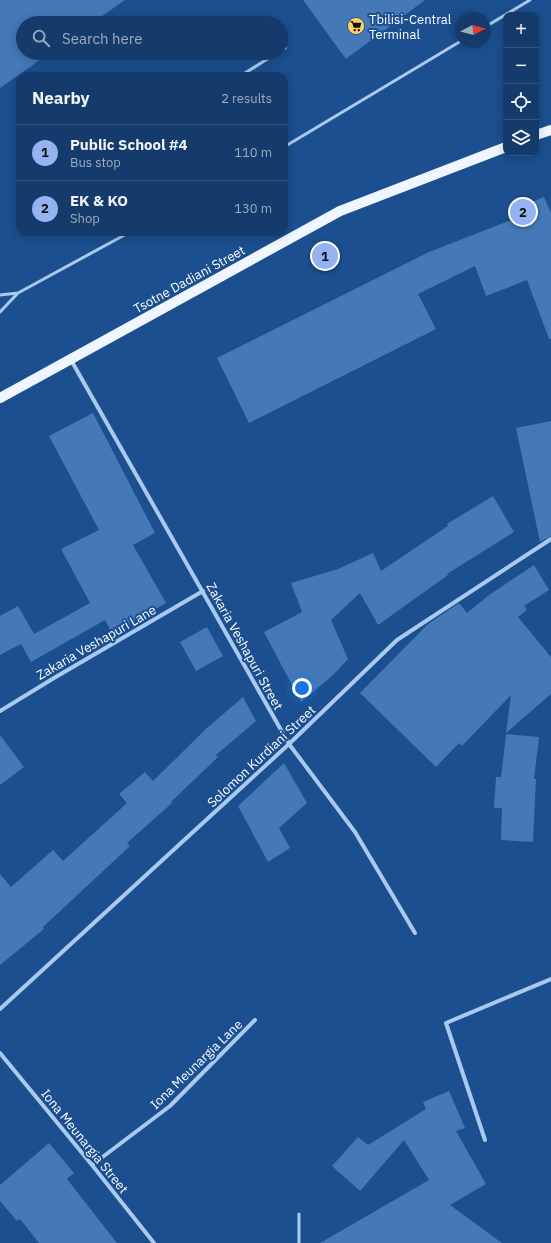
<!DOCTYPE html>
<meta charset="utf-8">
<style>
body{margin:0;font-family:"IBM Plex Sans",sans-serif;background:#1d4271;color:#f1f3f6}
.controls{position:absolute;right:12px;top:12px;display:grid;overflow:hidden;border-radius:8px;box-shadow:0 2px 10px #0003}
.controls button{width:36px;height:36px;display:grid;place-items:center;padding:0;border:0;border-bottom:1px solid #33557e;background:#143b6b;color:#f1f3f6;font:20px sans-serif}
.compass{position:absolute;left:455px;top:12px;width:36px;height:36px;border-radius:50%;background:#143b6b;box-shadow:0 2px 10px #0003;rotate:83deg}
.you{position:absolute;left:302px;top:688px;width:14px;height:14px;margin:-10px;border:3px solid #fff;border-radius:50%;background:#1a73e8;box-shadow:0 0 0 6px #1a73e833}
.badge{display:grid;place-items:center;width:26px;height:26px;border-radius:50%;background:#95b2f1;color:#111;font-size:13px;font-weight:700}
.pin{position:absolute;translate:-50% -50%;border:2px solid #fff;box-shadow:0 1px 4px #0006}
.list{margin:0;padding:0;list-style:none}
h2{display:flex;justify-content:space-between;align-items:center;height:52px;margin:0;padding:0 16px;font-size:17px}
h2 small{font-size:13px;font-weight:400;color:#9dadc1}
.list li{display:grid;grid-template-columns:26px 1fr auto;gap:12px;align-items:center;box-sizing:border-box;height:56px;padding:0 16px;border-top:1px solid #33557e}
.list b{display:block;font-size:15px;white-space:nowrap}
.list p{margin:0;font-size:13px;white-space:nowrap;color:#9dadc1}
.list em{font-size:13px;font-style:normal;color:#9dadc1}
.icon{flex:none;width:22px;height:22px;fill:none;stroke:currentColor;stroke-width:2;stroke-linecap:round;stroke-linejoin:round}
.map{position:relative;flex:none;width:551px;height:1243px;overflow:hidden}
.search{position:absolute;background:#143b6b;box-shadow:0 2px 10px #0003;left:16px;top:16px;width:272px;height:44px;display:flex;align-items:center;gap:10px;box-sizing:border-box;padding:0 14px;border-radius:22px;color:#9dadc1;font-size:15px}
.panel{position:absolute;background:#143b6b;box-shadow:0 2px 10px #0003;left:16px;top:72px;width:272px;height:164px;border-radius:12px}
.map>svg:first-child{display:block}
.building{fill:#4478b7}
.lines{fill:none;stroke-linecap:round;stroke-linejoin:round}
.service{stroke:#a9c9ee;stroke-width:3}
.minor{stroke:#a9c9ee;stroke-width:4}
.primary{stroke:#f0f6ff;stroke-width:10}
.labels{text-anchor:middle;stroke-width:4;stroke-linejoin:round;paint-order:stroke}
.poi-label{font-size:13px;fill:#fff;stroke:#1b4f8f;text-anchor:start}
.street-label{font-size:13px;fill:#fff;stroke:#1b4f8f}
</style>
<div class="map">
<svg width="551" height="1243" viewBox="0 0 551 1243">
<rect width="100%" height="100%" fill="#1b4f8f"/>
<!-- building -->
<path class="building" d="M0,0h125l-33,23h-69v30h27l-50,35z
M303,0h122l-79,59z
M544,197l7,16v126h-2l-22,-59 -41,16 -11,-30 -57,28 18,35 -187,94 -32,-65 212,-106 85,-33 -4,-8z
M93,413l62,120 -22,12 33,58 -54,30 -7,-13 -74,42 -10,-18 -21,11v-39l18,-10 16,28 56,-31 -29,-54 38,-19 -50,-94z
M551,421v115l-11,6 -24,-114z
M493,496l21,36 -67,42 1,1 -70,50 -18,-32 -29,27 17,39 -15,16 -32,27 -37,-70 38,-20 -11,-29 47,-14 35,-16 8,18 67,-45 -1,-2z
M534,565l15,25 -25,16 3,4 -9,7 33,40v37l-45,39 5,-38 -49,51 -3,-3 -23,24 -76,-74 68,-69 31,-21 8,10 22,-18z
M207,627l16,29 -27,15 -16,-29z
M243,697l13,24 -40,34 2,2 -47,45 1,1 -45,40 3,3 -87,81 1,2 -44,36v-91l11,13 42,-37 10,11 64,-58 -8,-9 26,-22 8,9 54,-53z
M506,734l33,3 -5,42h2l-3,63 -32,-2 1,-32h-8l2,-31h5z
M0,735l24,32 -24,18z
M284,763l23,40 -28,25 11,20 -22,14 -30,-56z
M449,1091l16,37 -9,3 30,53 -36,21 52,38h-182l109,-63 -25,-40 -44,51 -28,-25 26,-29 10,8 58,-36 -3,-7z
M49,1143l25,30 -7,6 50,64h-78l-19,-24 -3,2 -17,-20v-16z"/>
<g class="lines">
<!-- service -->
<path class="service" d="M485,27l45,-27
M281,50l4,-2
M246,76l-1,-3 32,-20
M284,147l177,-106
M0,295l18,-2
M0,312l18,-19 112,-61
M299,1243v-29"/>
<!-- minor -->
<path class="minor" d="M71,360l218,384 66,88 60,101
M0,711l54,-33 149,-87
M0,1009l289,-265 108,-104 154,-101
M0,1053l92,112 62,78
M485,1140l-39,-117 105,-44
M92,1165l78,-59 85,-86"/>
<!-- primary -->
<path class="primary" d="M536,135l15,-5
M0,398l340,-187 166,-64"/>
</g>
<!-- icons -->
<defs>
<g id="supermarket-disc" transform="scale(0.9)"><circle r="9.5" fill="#ffd166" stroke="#1b4f8f"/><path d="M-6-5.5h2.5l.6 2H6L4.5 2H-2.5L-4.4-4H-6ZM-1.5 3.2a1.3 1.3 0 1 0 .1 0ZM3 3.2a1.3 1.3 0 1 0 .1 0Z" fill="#111"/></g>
</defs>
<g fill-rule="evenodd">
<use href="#supermarket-disc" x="356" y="26"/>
</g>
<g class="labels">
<!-- poi labels -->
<g class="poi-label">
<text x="369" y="24">Tbilisi-Central<tspan x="369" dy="15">Terminal</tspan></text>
</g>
<!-- street labels -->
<g class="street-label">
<text transform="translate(189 279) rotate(-29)" y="5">Tsotne Dadiani Street</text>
<text transform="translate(96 642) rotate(-30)" y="5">Zakaria Veshapuri Lane</text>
<text transform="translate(245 646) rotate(61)" y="5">Zakaria Veshapuri Street</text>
<text transform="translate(261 756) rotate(-43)" y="5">Solomon Kurdiani Street</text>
<text transform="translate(196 1064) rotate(-44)" y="5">Iona Meunargia Lane</text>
<text transform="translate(85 1141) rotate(51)" y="5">Iona Meunargia Street</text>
</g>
</g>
</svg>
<div class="controls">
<button>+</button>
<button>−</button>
<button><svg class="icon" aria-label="locate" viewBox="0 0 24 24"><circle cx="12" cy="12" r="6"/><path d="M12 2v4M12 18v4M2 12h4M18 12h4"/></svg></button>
<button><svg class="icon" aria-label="layers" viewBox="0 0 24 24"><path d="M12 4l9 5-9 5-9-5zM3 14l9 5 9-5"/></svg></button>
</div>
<svg class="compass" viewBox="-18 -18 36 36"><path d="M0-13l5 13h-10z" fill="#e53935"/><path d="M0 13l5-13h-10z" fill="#9dadc1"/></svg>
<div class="you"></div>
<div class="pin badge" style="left:325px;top:256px">1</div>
<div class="pin badge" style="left:523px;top:212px">2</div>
<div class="search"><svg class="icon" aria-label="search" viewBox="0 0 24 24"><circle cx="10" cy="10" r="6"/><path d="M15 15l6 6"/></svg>Search here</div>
<section class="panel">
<h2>Nearby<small>2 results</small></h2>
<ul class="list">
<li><span class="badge">1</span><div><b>Public School #4</b><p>Bus stop</p></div><em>110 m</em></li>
<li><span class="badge">2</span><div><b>EK &amp; KO</b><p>Shop</p></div><em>130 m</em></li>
</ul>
</section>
</div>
